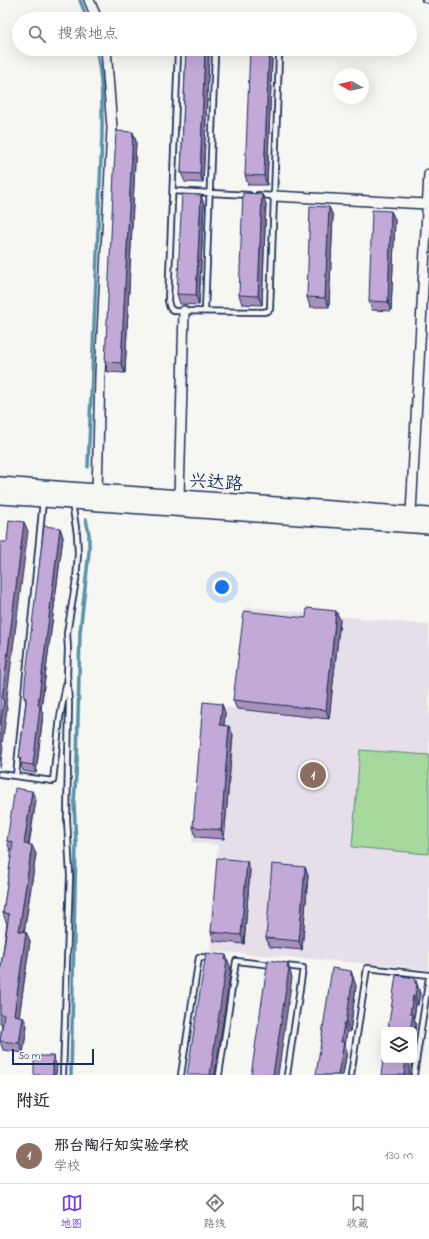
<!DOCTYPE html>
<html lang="zh">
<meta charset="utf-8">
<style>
body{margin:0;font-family:"Indie Flower","LXGW WenKai TC",sans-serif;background:#f7f7f7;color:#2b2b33}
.controls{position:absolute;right:12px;bottom:12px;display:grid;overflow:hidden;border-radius:6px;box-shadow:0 4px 16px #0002}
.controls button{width:36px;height:36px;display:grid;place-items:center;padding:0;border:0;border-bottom:1px solid #e1e1e2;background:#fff;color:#2b2b33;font:20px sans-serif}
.compass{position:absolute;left:333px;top:68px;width:36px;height:36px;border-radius:50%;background:#fff;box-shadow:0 4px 16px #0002;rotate:278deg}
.scale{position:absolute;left:12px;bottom:10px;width:82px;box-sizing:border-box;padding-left:4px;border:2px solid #1b2f5e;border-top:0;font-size:11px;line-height:14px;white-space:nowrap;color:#1b2f5e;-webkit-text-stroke:3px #f6f6f2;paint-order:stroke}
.you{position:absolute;left:222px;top:587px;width:14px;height:14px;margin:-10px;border:3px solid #fff;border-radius:50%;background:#1a73e8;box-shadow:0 0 0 6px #1a73e833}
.badge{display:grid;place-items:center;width:26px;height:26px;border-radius:50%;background:#7c3aed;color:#fff;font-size:13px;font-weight:700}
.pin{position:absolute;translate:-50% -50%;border:2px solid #fff;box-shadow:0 1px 4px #0006}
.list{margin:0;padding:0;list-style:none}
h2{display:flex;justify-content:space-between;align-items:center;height:52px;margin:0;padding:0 16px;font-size:17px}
h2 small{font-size:13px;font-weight:400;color:#7c7c81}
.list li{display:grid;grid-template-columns:26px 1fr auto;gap:12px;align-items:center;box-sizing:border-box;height:56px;padding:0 16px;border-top:1px solid #e1e1e2}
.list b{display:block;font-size:15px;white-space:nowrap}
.list p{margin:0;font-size:13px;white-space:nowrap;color:#7c7c81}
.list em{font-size:13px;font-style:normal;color:#7c7c81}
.icon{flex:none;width:22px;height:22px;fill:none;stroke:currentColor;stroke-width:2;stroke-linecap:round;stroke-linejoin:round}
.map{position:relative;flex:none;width:429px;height:1075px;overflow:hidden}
.search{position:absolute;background:#fff;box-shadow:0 4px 16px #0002;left:12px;right:12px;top:12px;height:44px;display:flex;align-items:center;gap:10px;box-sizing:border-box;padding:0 14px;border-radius:22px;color:#7c7c81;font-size:15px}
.sheet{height:108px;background:#fff}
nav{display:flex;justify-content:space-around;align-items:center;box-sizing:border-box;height:56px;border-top:1px solid #e1e1e2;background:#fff;font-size:11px;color:#7c7c81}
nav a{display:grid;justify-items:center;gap:2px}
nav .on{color:#7c3aed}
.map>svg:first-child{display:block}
.built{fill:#e6dfea}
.green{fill:#a6da9c;stroke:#60847d}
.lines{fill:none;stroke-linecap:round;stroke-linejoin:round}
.stream{stroke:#5992a8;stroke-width:3.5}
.service-casing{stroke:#1b2f5e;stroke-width:8}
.minor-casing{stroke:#1b2f5e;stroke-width:12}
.secondary-casing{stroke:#1b2f5e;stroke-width:16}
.service{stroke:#f6f6f2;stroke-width:4.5}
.minor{stroke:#f6f6f2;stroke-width:9}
.secondary{stroke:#f6f6f2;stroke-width:13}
.rail-casing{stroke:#1b2f5e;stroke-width:4.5}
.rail{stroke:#f6f6f2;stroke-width:3;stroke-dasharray:9;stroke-linecap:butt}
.wall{fill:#a791ba;stroke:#1b2f5e}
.shaded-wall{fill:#887697;stroke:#1b2f5e}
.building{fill:#c2a9d8;stroke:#1b2f5e}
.labels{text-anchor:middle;stroke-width:3;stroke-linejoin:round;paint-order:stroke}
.street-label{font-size:18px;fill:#1b2f5e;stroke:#f6f6f2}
</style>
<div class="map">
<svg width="429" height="1075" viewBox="0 0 429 1075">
<rect width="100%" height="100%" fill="#f6f6f2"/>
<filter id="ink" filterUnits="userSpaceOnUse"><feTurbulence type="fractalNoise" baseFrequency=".025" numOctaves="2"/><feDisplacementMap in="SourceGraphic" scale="8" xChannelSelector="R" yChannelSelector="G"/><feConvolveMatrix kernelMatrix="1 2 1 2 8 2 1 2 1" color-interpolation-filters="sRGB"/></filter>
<g filter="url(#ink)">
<!-- built -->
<path class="built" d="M246,607l183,18v345l-19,-3 -200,-16 8,-106 -26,-3 11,-137 31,3z"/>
<!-- green -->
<path class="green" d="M360,750l69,5v99l-77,-7z"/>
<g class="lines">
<!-- stream -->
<path class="stream" d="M80,0l7,19
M88,467l14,-331c0,-29 1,-59 -6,-87
M71,1075l5,-231 -2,-41 3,-42 3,-129 9,-80v-18l-3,-15"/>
<!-- service casing -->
<g class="service-casing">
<path id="service" d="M178,52l-10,249 2,7 4,3 89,1 5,-1 2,-2 9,-253
M173,191l76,4
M258,195l16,1
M205,311l10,-256
M67,676l1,-27 -1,-16 9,-53 2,-26 -1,-20 -5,-31
M0,774l53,7 7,-64 6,-32
M16,776l27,-275
M284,966l19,2 -16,107
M63,1075l7,-199 -3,-57 2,-116 -2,-30
M181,1075l18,-118 13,1
M219,1075l17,-114 37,4
M351,1075l16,-107 62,7
M414,1075l15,-98"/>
</g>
<!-- minor casing -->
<g class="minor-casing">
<path id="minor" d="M89,0l8,19
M274,196l153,8
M97,491l3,-116 12,-247 -6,-79
M179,497l5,-186
M411,513l18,-339"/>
</g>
<!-- secondary casing -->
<g class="secondary-casing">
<path id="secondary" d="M0,484l429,31
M0,497l429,30"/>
</g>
<!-- service -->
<use href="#service" class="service"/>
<!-- minor -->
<use href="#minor" class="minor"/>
<!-- secondary -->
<use href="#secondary" class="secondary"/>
<!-- rail casing -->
<g class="rail-casing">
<path id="rail" d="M423,0l6,2"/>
</g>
<!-- rail -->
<use href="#rail" class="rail"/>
</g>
<!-- wall -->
<path class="wall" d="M186,49h20l3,7 -6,127 -18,-1 -4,-9z
M272,59l-5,126h-19l-3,-10z
M133,132l3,9 -11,232 -17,-1 -3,-10z
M262,194l4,10 -4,101 -20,-1 -3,-9z
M204,204l-5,101 -19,-1 -3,-10z
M329,207l4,9 -4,91h-19l-3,-10z
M391,211l4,9 -4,91 -19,-1 -3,-9z
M60,528l3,9 -22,172 2,5 -7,59 -13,-2 -4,-13 7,-57 -2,-4z
M336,611l4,9 -11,99 -92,-10 -4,-9 73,-82z
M222,704l3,9 -1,12 9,10 -9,104 -28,-2 -3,-10z
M36,800l-7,45 7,9 -12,78h2l4,9 -11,75 4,1 4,9 -4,27 -20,-3 -3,-9 2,-17 -2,-1v-50l7,-50 -1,-1 -3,-9 9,-62h-2l-3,-10z
M305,867l3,9 -6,74 -32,-3 -4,-9z
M250,870l-6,74 -30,-3 -3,-9z
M351,971l5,15 -6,46h-3l-2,14 2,5 -4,24h-27z
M415,978l5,15 -2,12h-2l-2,13 2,6 -2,14v-8h-26z"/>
<!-- shaded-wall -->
<path class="shaded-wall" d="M205,49h1l3,7 -6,127 -3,-9z
M269,49l3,10 -5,126 -3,-9z
M133,132l3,9 -11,232 -4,-10z
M262,194l4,10 -4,101 -4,-9z
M201,195l3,9 -5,101 -3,-10z
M329,207l4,9 -4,91 -4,-9z
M391,211l4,9 -4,91 -3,-9z
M24,522l4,9 -22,173 1,5 -5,35 1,4 -3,20v-42l2,-27z
M60,528l3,9 -22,172 2,5 -7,59 -3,-8 5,-60z
M336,611l4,9 -11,99 -3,-9z
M222,704l3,9 -2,21 -3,-9z
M229,726l4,9 -9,104 -3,-9z
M32,791l4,9 -9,53 -3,-9z
M32,845l4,9 -13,86 -4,-9z
M247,861l3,9 -6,74 -3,-9z
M305,867l3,9 -6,74 -3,-9z
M26,932l4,9 -12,84 -4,-10z
M226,955l5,14 -16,106h-5z
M288,963l4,15 -14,97h-5z
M351,971l5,15 -6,46 -4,-9z
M415,978l5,15 -2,12 -3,-9z
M413,996l3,9 -2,13 2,6 -2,14v-8h-4v-16z
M23,1017l4,9 -4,27 -4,-10z
M344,1023l3,9 -2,14 2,5 -4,24h-5l3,-33z
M53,1056l4,10 -1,9h-3z
M405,1060h3l2,6 -1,9h-5z"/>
<!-- building -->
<path class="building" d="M186,49h19l-5,125 -19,-1z
M250,49h19l-5,127 -19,-1z
M116,131l17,1 -12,231 -16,-1z
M243,193l19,1 -4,102 -19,-1z
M182,194l19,1 -5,100 -19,-1z
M310,206l19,1 -4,91 -18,-1z
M372,210l19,1 -3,91 -19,-1z
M9,520l15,2 -22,177 2,1 -4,26v-184h7z
M44,526l16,2 -22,177 2,1 -7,59 -13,-2 1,-5h-2l7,-55v-5l-2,-1 1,-15z
M307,608l29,3 -10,99 -93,-10 11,-89 62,7z
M203,702l19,2 -2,21 9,1 -8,104 -28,-3z
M15,788l17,3 -8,53 8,1 -13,86 7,1 -12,83 9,2 -4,26 -19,-2 4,-26 -4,-1v-41l9,-59 -6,-1 10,-71 -6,-1z
M217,858l30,3 -6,74 -30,-3z
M272,864l33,3 -6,74 -33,-3z
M206,953l20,2 -1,5h2l-17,115h-23z
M268,960l20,3 -1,5h2l-16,107h-22z
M332,968l19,3v5h2l-7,47h-2l-3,19h3l-6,33h-22z
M396,975l19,3v5l2,1 -2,12h-2l-3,18h3l-3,16h-22z
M384,1054v6h22l-2,15h-23z
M34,1056h19v19h-19z"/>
</g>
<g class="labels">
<!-- street labels -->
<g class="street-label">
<text transform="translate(216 482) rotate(4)" y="6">兴达路</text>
</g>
</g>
</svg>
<div class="controls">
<button><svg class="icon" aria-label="layers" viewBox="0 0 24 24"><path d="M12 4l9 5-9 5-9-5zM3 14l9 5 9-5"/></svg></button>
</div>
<svg class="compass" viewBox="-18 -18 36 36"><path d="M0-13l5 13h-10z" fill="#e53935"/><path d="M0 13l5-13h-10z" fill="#7c7c81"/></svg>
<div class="scale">50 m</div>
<div class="you"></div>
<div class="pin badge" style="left:313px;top:775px;background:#8d6e63">1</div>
<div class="search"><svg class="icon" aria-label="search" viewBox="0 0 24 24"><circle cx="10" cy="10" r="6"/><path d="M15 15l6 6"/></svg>搜索地点</div>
</div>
<section class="sheet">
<h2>附近<small></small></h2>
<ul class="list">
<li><span class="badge" style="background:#8d6e63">1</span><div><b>邢台陶行知实验学校</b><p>学校</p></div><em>130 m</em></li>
</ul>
</section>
<nav>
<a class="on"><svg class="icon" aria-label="map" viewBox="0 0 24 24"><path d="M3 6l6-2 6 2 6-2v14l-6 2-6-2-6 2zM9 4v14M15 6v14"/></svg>地图</a>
<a><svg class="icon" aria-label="directions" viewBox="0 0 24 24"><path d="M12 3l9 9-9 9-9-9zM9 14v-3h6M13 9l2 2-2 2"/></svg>路线</a>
<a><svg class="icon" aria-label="saved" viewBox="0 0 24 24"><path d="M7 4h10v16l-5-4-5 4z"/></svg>收藏</a>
</nav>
